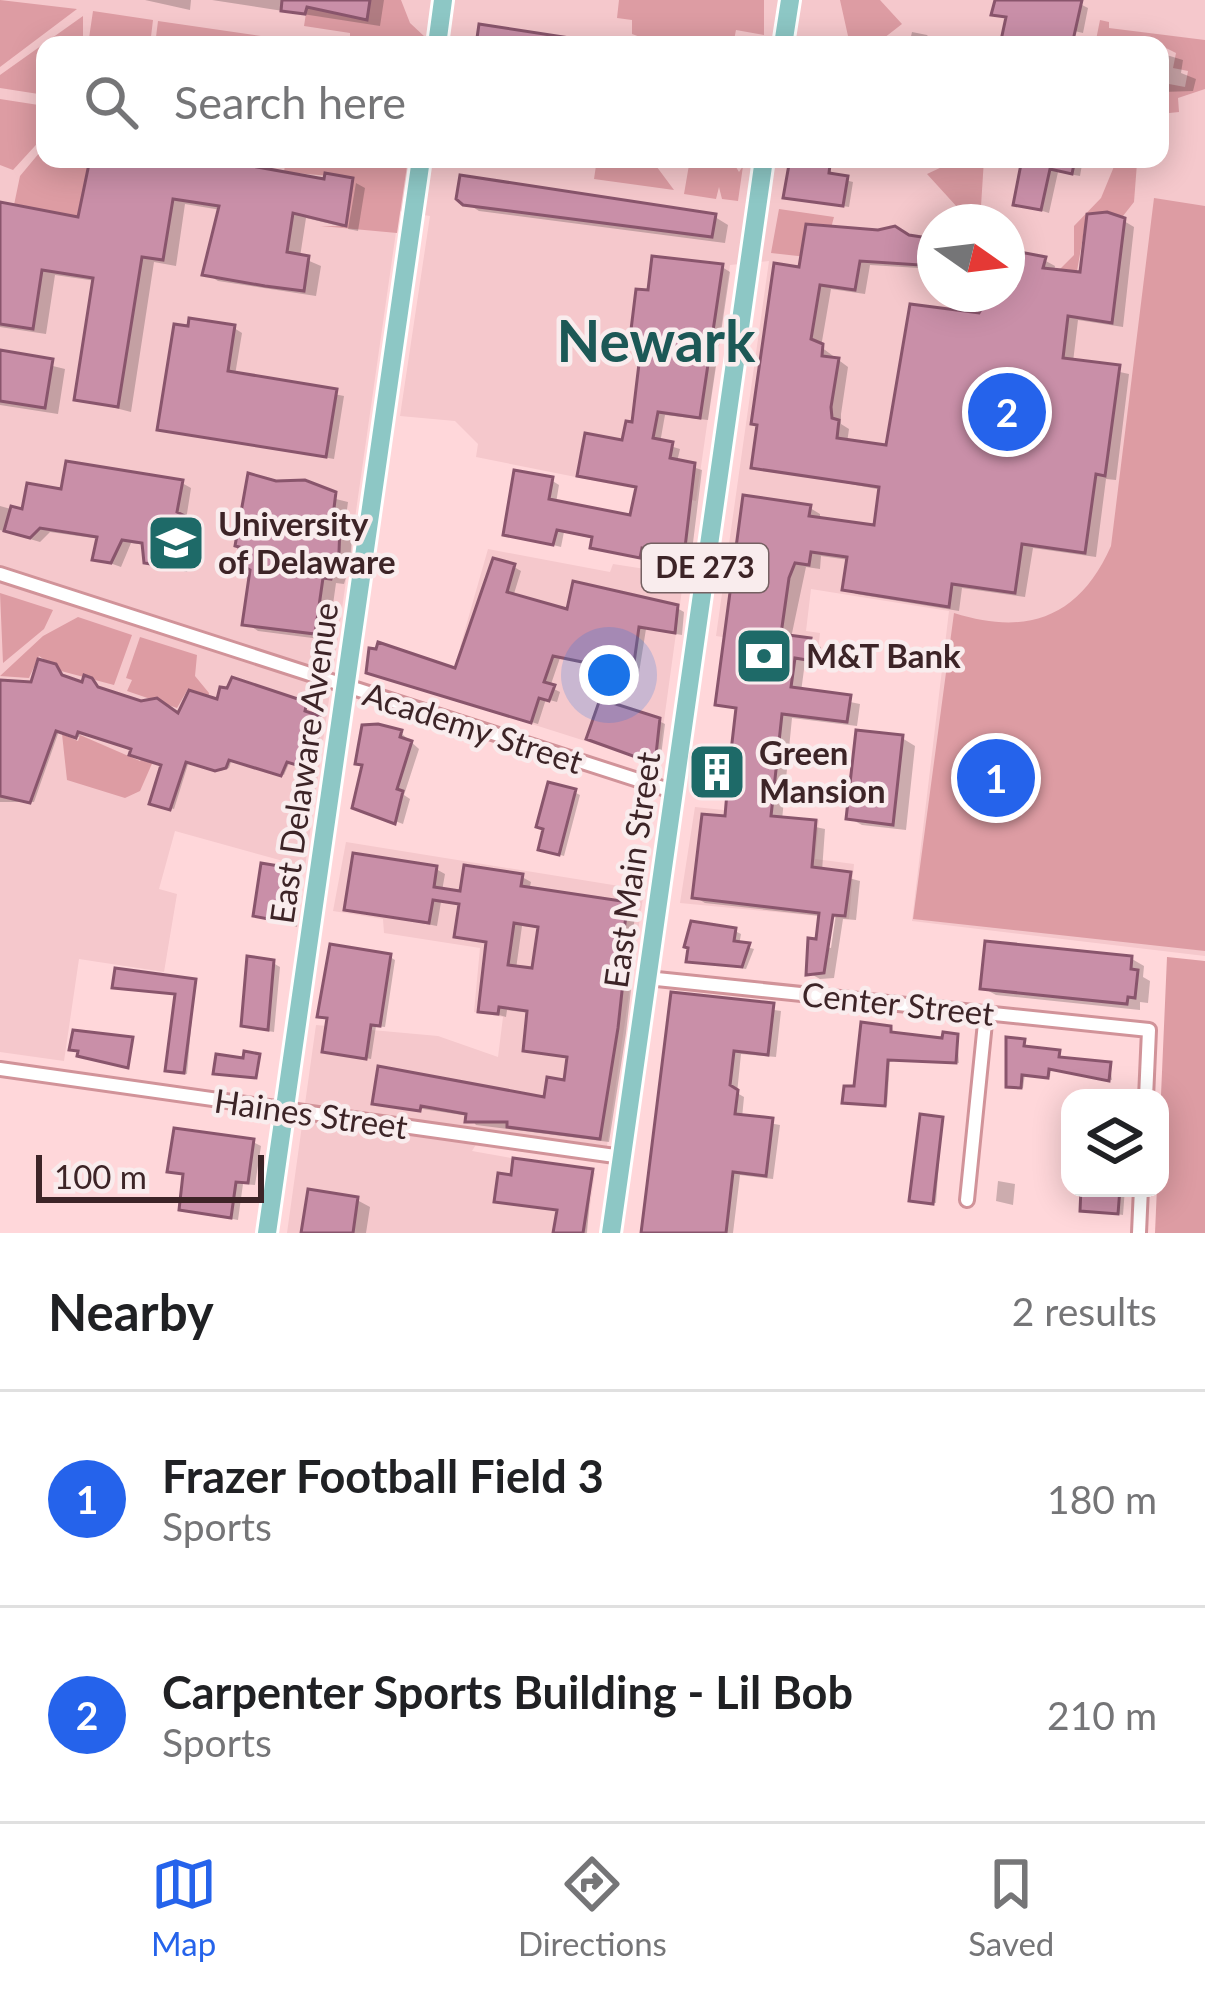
<!DOCTYPE html>
<style>
body{margin:0;font-family:Lato,sans-serif;background:#f6f6f6;color:#202124}
.controls{position:absolute;right:36px;bottom:36px;display:grid;overflow:hidden;border-radius:24px;box-shadow:0 6px 30px #0003}
.controls button{width:108px;height:108px;display:grid;place-items:center;padding:0;border:0;border-bottom:3px solid #e0e0e0;background:#fff;color:#202124;font:60px sans-serif}
.compass{position:absolute;left:917px;top:204px;width:108px;height:108px;border-radius:50%;background:#fff;box-shadow:0 6px 30px #0003;rotate:104deg}
.scale{position:absolute;left:36px;bottom:30px;width:228px;box-sizing:border-box;padding-left:12px;border:6px solid #3d2427;border-top:0;font-size:33px;line-height:42px;white-space:nowrap;color:#3d2427;-webkit-text-stroke:9px #f9eced;paint-order:stroke}
.you{position:absolute;left:609px;top:675px;width:42px;height:42px;margin:-30px;border:9px solid #fff;border-radius:50%;background:#1a73e8;box-shadow:0 0 0 18px #1a73e833}
.badge{display:grid;place-items:center;width:78px;height:78px;border-radius:50%;background:#2563eb;color:#fff;font-size:39px;font-weight:700}
.pin{position:absolute;translate:-50% -50%;border:6px solid #fff;box-shadow:0 3px 12px #0006}
.list{margin:0;padding:0;list-style:none}
h2{display:flex;justify-content:space-between;align-items:center;height:156px;margin:0;padding:0 48px;font-size:51px}
h2 small{font-size:39px;font-weight:400;color:#757577}
.list li{display:grid;grid-template-columns:78px 1fr auto;gap:36px;align-items:center;box-sizing:border-box;height:216px;padding:0 48px;border-top:3px solid #e0e0e0}
.list b{display:block;font-size:45px;white-space:nowrap}
.list p{margin:0;font-size:39px;white-space:nowrap;color:#757577}
.list em{font-size:39px;font-style:normal;color:#757577}
.icon{flex:none;width:66px;height:66px;fill:none;stroke:currentColor;stroke-width:2;stroke-linecap:round;stroke-linejoin:round}
.map{position:relative;flex:none;width:1205px;height:1233px;overflow:hidden}
.search{position:absolute;background:#fff;box-shadow:0 6px 30px #0003;left:36px;right:36px;top:36px;height:132px;display:flex;align-items:center;gap:30px;box-sizing:border-box;padding:0 42px;border-radius:24px;color:#757577;font-size:45px}
.sheet{height:588px;background:#fff}
nav{display:flex;justify-content:space-around;align-items:center;box-sizing:border-box;height:168px;border-top:3px solid #e0e0e0;background:#fff;font-size:33px;color:#757577}
nav a{display:grid;justify-items:center;gap:6px}
nav .on{color:#2563eb}
.map>svg:first-child{display:block}
.built{fill:#f5c8cc;fill-rule:evenodd}
.green{fill:#dd9ca3}
.shadow{fill:#0003;fill-rule:evenodd}
.building{fill:#c98fa8;stroke:#89556c;stroke-width:3;fill-rule:evenodd}
.lines{fill:none;stroke-linecap:round;stroke-linejoin:round}
.minor-casing{stroke:#d19399;stroke-width:18}
.primary-casing{stroke:#fff;stroke-width:24}
.minor{stroke:#fff;stroke-width:12}
.primary{stroke:#8dc7c5;stroke-width:18}
.labels{text-anchor:middle;stroke-width:9;stroke-linejoin:round;paint-order:stroke}
.shield{fill:#f9eced;stroke:#756062;stroke-width:3}
.shield-label{font-size:30px;font-weight:bold;fill:#3d2427}
.poi-label{font-size:33px;font-weight:bold;fill:#3d2427;stroke:#f9eced;text-anchor:start}
.street-label{font-size:33px;fill:#3d2427;stroke:#f9eced}
.town-label{font-size:57px;font-weight:bold;fill:#1c5856;stroke:#f9eced}
</style>
<div class="map">
<svg width="1205" height="1233" viewBox="0 0 1205 1233">
<rect width="100%" height="100%" fill="#ffd7da"/>
<!-- built -->
<path class="built" d="M0,0h1205v956l-293,-35 37,-310 -138,-22 -5,42 14,2 -2,18 -102,-15 53,-375 -39,4 -34,236 -220,-44 2,-13 -23,-23 -55,-5 30,-200 -31,-5 -94,656 -130,-36 -16,58 18,5 -13,78 -85,-13 -15,102 -64,-9zM45,45h1115v114h-1115zM935,222h72v72h-72z
M488,549l122,23 3,-8 71,11 -26,189 -186,-59 17,-47 -29,-11z
M695,807l124,13 -4,39 39,5 -5,55 -169,-16z
M346,842l298,48 -37,256 -122,-16 -13,21 123,22 -9,60h-299l29,-208 122,11 60,21 5,-40 -29,-5 6,-64 -96,-15 -1,-14 -50,-8z"/>
<!-- green -->
<path class="green" d="M0,0l77,9 -77,58z
M370,0h31l9,23 15,14 -1,8 -74,-6v-6l-46,-7 3,-19 60,13z
M619,0h145v35l-28,-5 -3,15 -90,-7 -11,-4v-14l-15,-2z
M840,0h40l22,24 -27,21h-25z
M93,11l60,9 -3,25h-62z
M83,16v29h-38v50l-45,-7v-13z
M1100,20l9,2v6l96,12v49l-27,9 1,14 -19,2v-24l7,1 2,-7 16,3 3,-16 -15,-3 3,-15 -16,-8 -53,-6 -12,6z
M158,21l130,19 -1,5h-132z
M0,99l45,7v29l-32,35 -13,-5z
M45,146v13l44,4 -11,54 -64,-12 6,-29z
M286,159h122l-11,74 -76,-7h25l7,-48 -69,-6z
M597,159h54l23,31 -80,-11z
M690,159h41l8,13 4,-6 -5,35 -16,-2 -3,-12 -3,12 -32,-5z
M959,159h25l-4,63 -12,-3 -41,-45z
M1137,163l-3,39 -11,14 -36,-2 -10,57 -17,-2 14,-14v-29l27,-28 14,-34z
M1154,198l51,8v745l-292,-32 41,-306c73,23 125,5 157,-67z
M779,209l55,8 -3,11 -25,-3 1,32 -36,-4z
M0,593l53,17 -9,19 -41,34z
M78,617l54,18 -18,50 -53,-14 -22,-15 -10,22 -29,-2 43,-40z
M140,637l57,18 -2,21 14,17 -1,8 -3,-7 -17,-5 -11,19 -50,-17 5,-11 -6,-2z
M62,734l16,7 2,-6 60,26 4,-5 10,3 -14,32 -15,7 -58,-18z
M1167,957l38,4v272h-50z"/>
<!-- shadow -->
<path class="shadow" d="M145,0h46l-1,10z
M212,0h172l-4,26z
M998,0l82,4 8,4 -5,25 -21,-5 -3,17h-56l6,-26 -14,-6z
M912,32l15,3 8,10h-26z
M1160,53l23,7 -2,13 15,6 -3,12 -30,1 -3,13z
M89,159h121l116,24 1,-6 26,4 -10,46 -37,-9 -6,39 21,9 -5,30 -98,-15 -13,-8 16,-63 -36,-6 -9,62 -22,-4 -23,150 -54,-14 19,-117 -41,-6 -9,59 -46,-7v-121l80,14z
M793,159l36,9 4,9 20,5 -4,25 -62,-10z
M1026,159h57l-3,17 -22,-4 -9,41 -32,-10z
M356,183l9,5 -7,43 -10,-2z
M465,202l250,15 13,8 -3,18 -246,-32z
M1124,221l10,6 -11,100 -45,-7 -5,42 56,12 -13,106 -10,-1 -10,78 -63,-9 -8,49 -63,-9 -3,23 -103,-17 -11,-6 4,-28 -28,-4 -1,13 -14,-2 -15,71 30,9 -3,17 -13,-2 -4,30 59,12 -3,22 -65,-8 -10,102 43,9 -3,42 38,10 -4,39 -13,-1 -9,59 -14,1 -11,-6 12,-57 -116,-13 -10,-6 32,-77 3,-25 -18,-7 21,-25 6,-52 -21,-8 92,-195 10,6v6l56,9 6,-39 -127,-24 47,-196 76,-37 57,9v27l-65,-4 -5,29 -34,-5 -10,58 27,20 -7,47v10l8,5 -2,14 41,5 105,-154h14v-27l37,-7 11,6 -1,6 28,4zM832,900h6l-7,48 -5,-1z
M722,267l8,5 -22,148 -43,-5 -5,28 20,6 -3,13 25,8 -11,89 -41,-9 -2,10 -47,-9 -8,-4 2,-8 -31,-7 -3,15 -55,-14 45,-53 8,5 -3,18 77,15 5,-29 -58,-14 45,-32 9,-17 10,-77 -12,-5 19,-50z
M234,328l8,5 -7,42 109,21 -10,63 -173,-31z
M0,353l65,16 -7,45 -58,-9z
M182,483l9,5 -5,32 15,8 -14,44 -40,-11 -1,-16 -15,-2 -10,24 -25,-9 4,-19 -50,-7 -10,10 -40,-12v-24l25,7 39,-21z
M275,484l73,18 -4,29 8,4 -1,25 -7,24 -8,-1 -8,57 -70,-9 -12,-8z
M514,567l7,4 -8,26 56,16 108,-5 7,4 -2,23 -36,-6 -8,50 -42,-6 -6,-9 -30,-6 -10,29 10,5 -3,10 -11,-3 -8,25 -161,-49 80,-3z
M64,679l20,7 7,-5 10,10 79,26 39,-14 87,2 1,10 15,6 -6,48 -26,-8 -6,14 -52,-16 -3,9 -9,3 -31,-10 -15,48 -18,-5 9,-40 -84,-33 -2,6 -20,-6 -25,71h-34v-119l33,3z
M659,721l6,3 -5,40 -65,-23z
M401,733l18,16 -15,46 6,4 -7,25 -43,-16 5,-43z
M902,738l13,8 -9,84 -44,-5 -13,-7z
M574,792l6,3 -16,61 -17,-5z
M436,869l9,5 -3,17 21,3 59,-17 9,5 -2,9 107,19 -10,68 6,3 -6,52 -17,109 -133,-17 -7,-9 -93,-14 171,-1 19,-18 4,-24 -44,-9 4,-37 -23,-3 -1,7 -25,-7 8,-66 -32,-9 5,-30 -21,-3 -4,24 -90,-17zM522,926l19,2 -6,43 -19,-2z
M290,871l13,7 -6,49 -41,-13z
M735,931l6,3 -2,11 15,4 -8,20 -57,-9z
M390,957l5,3 -10,67 -9,-1 -5,33 -46,-8 5,-32 -9,-4z
M1132,959l12,7 -1,11 7,4 -2,22 -8,-1v8l-144,-15 -13,-7z
M273,963l7,4 -6,65 -24,-4 -6,-4z
M195,982l-8,92 -15,-2 6,-78 -62,-7z
M673,995l108,16 -5,46 -35,-3 -4,39 7,4 -2,21 38,7 -7,54 -33,-4 -7,58h-91z
M890,1029l3,6 52,6 12,-5 2,27 -69,-3 -3,46 -39,-3z
M1024,1042l2,7 33,4 2,7 49,5 2,15 -61,-12 -1,9 -25,-3 -2,14 -11,-1z
M942,1120l-6,83 -21,-2z
M253,1142l8,4 -6,39 -12,-1 -5,36 -56,-11 4,-33 -15,-6z
M592,1172l-5,61h-31z
M998,1181l17,3 -2,21 -17,-4z
M1084,1188h41l-2,27 -40,-6z
M357,1200l13,7 -4,26h-62z"/>
<!-- building -->
<path class="building" d="M282,0h88l-3,20 -60,-13 -2,7 -24,-3z
M995,0h87l-10,45h-72l6,-28 -15,-2z
M479,24l91,14 -1,7h-93z
M90,159h123l111,20 1,-6 28,5 -7,48 -53,-13 -6,39 22,4 -5,35 -39,-5 -63,-11 17,-69 -46,-7 -10,61 -21,-3 -24,150 -44,-7 19,-122 -51,-8 -9,59 -33,-5v-122l78,15z
M790,159h26l14,6 -1,8 19,3 -5,30 -60,-8z
M1022,159h53l-3,15 -22,-5 -9,41 -28,-5z
M460,175l256,39 -4,23 -249,-32 -7,-6z
M1107,212l18,6 -13,105 -44,-7 -5,42 57,7 -15,111 -9,-2 -11,79 -63,-9 -7,49 -63,-9 -3,23 -107,-17 5,-33 -36,-5 -2,13 -14,-2 -6,15 -8,56 30,4 -4,22 -12,-2 -4,29 60,8 -4,27 -65,-8 -11,102 45,4 -4,47 39,5 -6,44 -12,-1 -9,58 -18,2 2,-37 8,1 3,-26 -127,-15 10,-84 23,2 2,-24 -17,-2 -6,-9 4,-24 22,3 6,-52 -21,-3 28,-210 68,10 -2,11 65,9 5,-38 -128,-19 6,-43 -6,-1 23,-161 25,4 7,-43 72,6 17,-4 14,9 26,4v27l-75,-5 -5,29 -35,-5 -9,54 12,5 -1,12 17,2 -8,49 1,11 7,2 -2,18 49,7 24,-141 69,9 11,-19h17l1,-39 12,-3 26,5 -3,11 37,4 7,-58z
M652,256l71,8 -23,154 -42,-6 -5,26 20,4 -3,16 25,5 -11,93 -42,-8 -2,10 -50,-10 2,-11 -35,-7 -4,15 -50,-10 11,-65 39,7 -4,22 81,16 6,-28 -59,-11 8,-43 37,7 4,-19 6,1 9,-75 -12,-1 7,-57 12,1z
M189,318l46,7 -7,46 109,18 -11,68 -169,-27 17,-106 14,2z
M0,350l53,9 -8,49 -45,-7z
M66,461l117,19 -6,32 16,8 -16,48 -33,-5 -2,-20 -20,-3 -11,23 -19,-3 5,-23 -57,-9 -10,10 -26,-7 7,-25 11,3 5,-26 34,6z
M248,473l28,8 29,-1 31,12 -4,32 8,1 -1,27 -8,27 -8,-1 -8,56 -73,-9 8,-55 -12,-7 1,-16 -4,-1z
M493,558l22,6 -8,28 60,17 6,-28 105,24 -3,28 -36,-6 -7,50 -47,-7 2,-7 -34,-7 -9,26 11,3 -6,16 -10,-3 -8,25 -165,-50 3,-25 7,1 2,-7 77,26z
M38,659l18,5 6,11 20,7 2,-7 8,3 6,9 43,14 16,-3 21,15 11,-23 28,9 3,-12 7,1 5,-11 75,25 -2,9 15,5 -7,54 -26,-8 -6,14 -52,-16 -3,8 -11,3 -29,-9 -16,48 -21,-6 12,-39 -32,-10 2,-6 -53,-17 -2,6 -20,-7 -26,72 -30,-7v-116l31,2z
M600,699l60,19 -5,46 -69,-25z
M378,724l24,6 -2,7 12,4 -15,48 6,2 -8,33 -43,-16 10,-43 -7,-1 7,-39z
M856,730l47,5 -10,90 -47,-6z
M548,782l28,7 -17,66 -21,-5 5,-21 -7,-2z
M353,853l84,13 -3,21 26,4 4,-26 59,9 -2,12 107,16 -10,70 6,1 -6,55 -18,111 -93,-12v-5h-42l1,-8 -45,-8 -1,5 -48,-7 6,-38 166,31 3,-20 17,3 3,-23 -44,-6 4,-40 -28,-4 -1,7 -20,-2 8,-70 -32,-5 5,-33 -26,-4 -4,23 -85,-13zM514,923l24,4 -6,41 -24,-3z
M261,863l30,5 -7,54 -31,-6z
M691,921l45,7 -2,13 16,2 -8,24 -56,-5 2,-14 -4,-1z
M985,941l147,15 -1,13 7,1 -3,28 -7,-1 -1,7 -147,-15z
M330,944l61,10 -11,72 -9,-1 -5,34 -44,-7 5,-34 -10,-1z
M247,956l27,4 -6,70 -27,-4z
M115,968l81,11 -12,94 -19,-2 10,-77 -63,-6z
M671,992l103,11 -6,52 -34,-4 -4,34 8,5 -3,24 38,4 -7,58 -33,-4 -7,61h-85z
M861,1022l30,4v6l51,6 1,-6 15,2 -2,29 -68,-3 -3,46 -43,-3 2,-17h10z
M73,1030l60,7 -5,31 -51,-12 1,-5 -9,-1z
M1006,1037l19,2 -1,7 36,4 -1,7 52,5 -2,19 -60,-12 -1,9 -26,-3 -1,13 -15,-1z
M244,1051l16,3 -4,24 -43,-4 3,-20 27,4z
M920,1114l23,3 -10,87 -24,-3z
M174,1128l80,11 -6,44 -12,-1 -5,36 -52,-8 4,-36 -16,-2z
M513,1158l80,11 -10,64h-30l4,-23 -63,-8 4,-29 13,2z
M1081,1188h39l-2,26 -38,-3z
M308,1189l50,8 -5,36h-52z"/>
<g class="lines">
<!-- minor casing -->
<g class="minor-casing">
<path id="minor" d="M0,574l672,217
M647,978l502,52 -3,68
M0,1069l622,88
M967,1200l19,-187
M1139,1233l2,-45"/>
</g>
<!-- primary casing -->
<g class="primary-casing">
<path id="primary" d="M437,45l6,-45
M783,45l7,-45
M267,1233l154,-1074
M611,1233l153,-1074"/>
</g>
<!-- minor -->
<use href="#minor" class="minor"/>
<!-- primary -->
<use href="#primary" class="primary"/>
</g>
<!-- icons -->
<defs>
<g id="university-square" transform="scale(3)"><rect x="-9" y="-9" width="18" height="18" rx="4" fill="#1e6a68" stroke="#f9eced"/><path d="M0-5L7-2L0 1L-7-2ZM-4 1L0 2.5L4 1V4Q0 6-4 4Z" fill="#fff"/></g>
<g id="bank-square" transform="scale(3)"><rect x="-9" y="-9" width="18" height="18" rx="4" fill="#1e6a68" stroke="#f9eced"/><path d="M-6-4H6V4H-6ZM0-2.3a2.3 2.3 0 1 0 0 4.6a2.3 2.3 0 1 0 0-4.6Z" fill="#fff"/></g>
<g id="building-square" transform="scale(3)"><rect x="-9" y="-9" width="18" height="18" rx="4" fill="#1e6a68" stroke="#f9eced"/><path d="M-4-6H4V6H1V3H-1V6H-4ZM-2.5-4.3h1.7v1.8h-1.7ZM.8-4.3h1.7v1.8H.8ZM-2.5-1h1.7V.8h-1.7ZM.8-1h1.7V.8H.8Z" fill="#fff"/></g>
</defs>
<g fill-rule="evenodd">
<use href="#university-square" x="176" y="543"/>
<use href="#bank-square" x="764" y="656"/>
<use href="#building-square" x="717" y="772"/>
</g>
<g class="labels">
<!-- shield labels -->
<rect class="shield" x="642" y="544" width="126" height="48" rx="9"/>
<g class="shield-label">
<text x="705" y="578">DE 273</text>
</g>
<!-- poi labels -->
<g class="poi-label">
<text x="218" y="536">University<tspan x="218" dy="38">of Delaware</tspan></text>
<text x="806" y="668">M&amp;T Bank</text>
<text x="759" y="765">Green<tspan x="759" dy="38">Mansion</tspan></text>
</g>
<!-- street labels -->
<g class="street-label">
<text transform="translate(473 728) rotate(18)" y="12">Academy Street</text>
<text transform="translate(304 763) rotate(-82)" y="12">East Delaware Avenue</text>
<text transform="translate(632 870) rotate(-82)" y="12">East Main Street</text>
<text transform="translate(898 1004) rotate(6)" y="12">Center Street</text>
<text transform="translate(311 1114) rotate(8)" y="12">Haines Street</text>
</g>
<!-- town labels -->
<g class="town-label">
<text x="656" y="362">Newark</text>
</g>
</g>
</svg>
<div class="controls">
<button><svg class="icon" aria-label="layers" viewBox="0 0 24 24"><path d="M12 4l9 5-9 5-9-5zM3 14l9 5 9-5"/></svg></button>
</div>
<svg class="compass" viewBox="-18 -18 36 36"><path d="M0-13l5 13h-10z" fill="#e53935"/><path d="M0 13l5-13h-10z" fill="#757577"/></svg>
<div class="scale">100 m</div>
<div class="you"></div>
<div class="pin badge" style="left:996px;top:778px">1</div>
<div class="pin badge" style="left:1007px;top:412px">2</div>
<div class="search"><svg class="icon" aria-label="search" viewBox="0 0 24 24"><circle cx="10" cy="10" r="6"/><path d="M15 15l6 6"/></svg>Search here</div>
</div>
<section class="sheet">
<h2>Nearby<small>2 results</small></h2>
<ul class="list">
<li><span class="badge">1</span><div><b>Frazer Football Field 3</b><p>Sports</p></div><em>180 m</em></li>
<li><span class="badge">2</span><div><b>Carpenter Sports Building - Lil Bob</b><p>Sports</p></div><em>210 m</em></li>
</ul>
</section>
<nav>
<a class="on"><svg class="icon" aria-label="map" viewBox="0 0 24 24"><path d="M3 6l6-2 6 2 6-2v14l-6 2-6-2-6 2zM9 4v14M15 6v14"/></svg>Map</a>
<a><svg class="icon" aria-label="directions" viewBox="0 0 24 24"><path d="M12 3l9 9-9 9-9-9zM9 14v-3h6M13 9l2 2-2 2"/></svg>Directions</a>
<a><svg class="icon" aria-label="saved" viewBox="0 0 24 24"><path d="M7 4h10v16l-5-4-5 4z"/></svg>Saved</a>
</nav>
